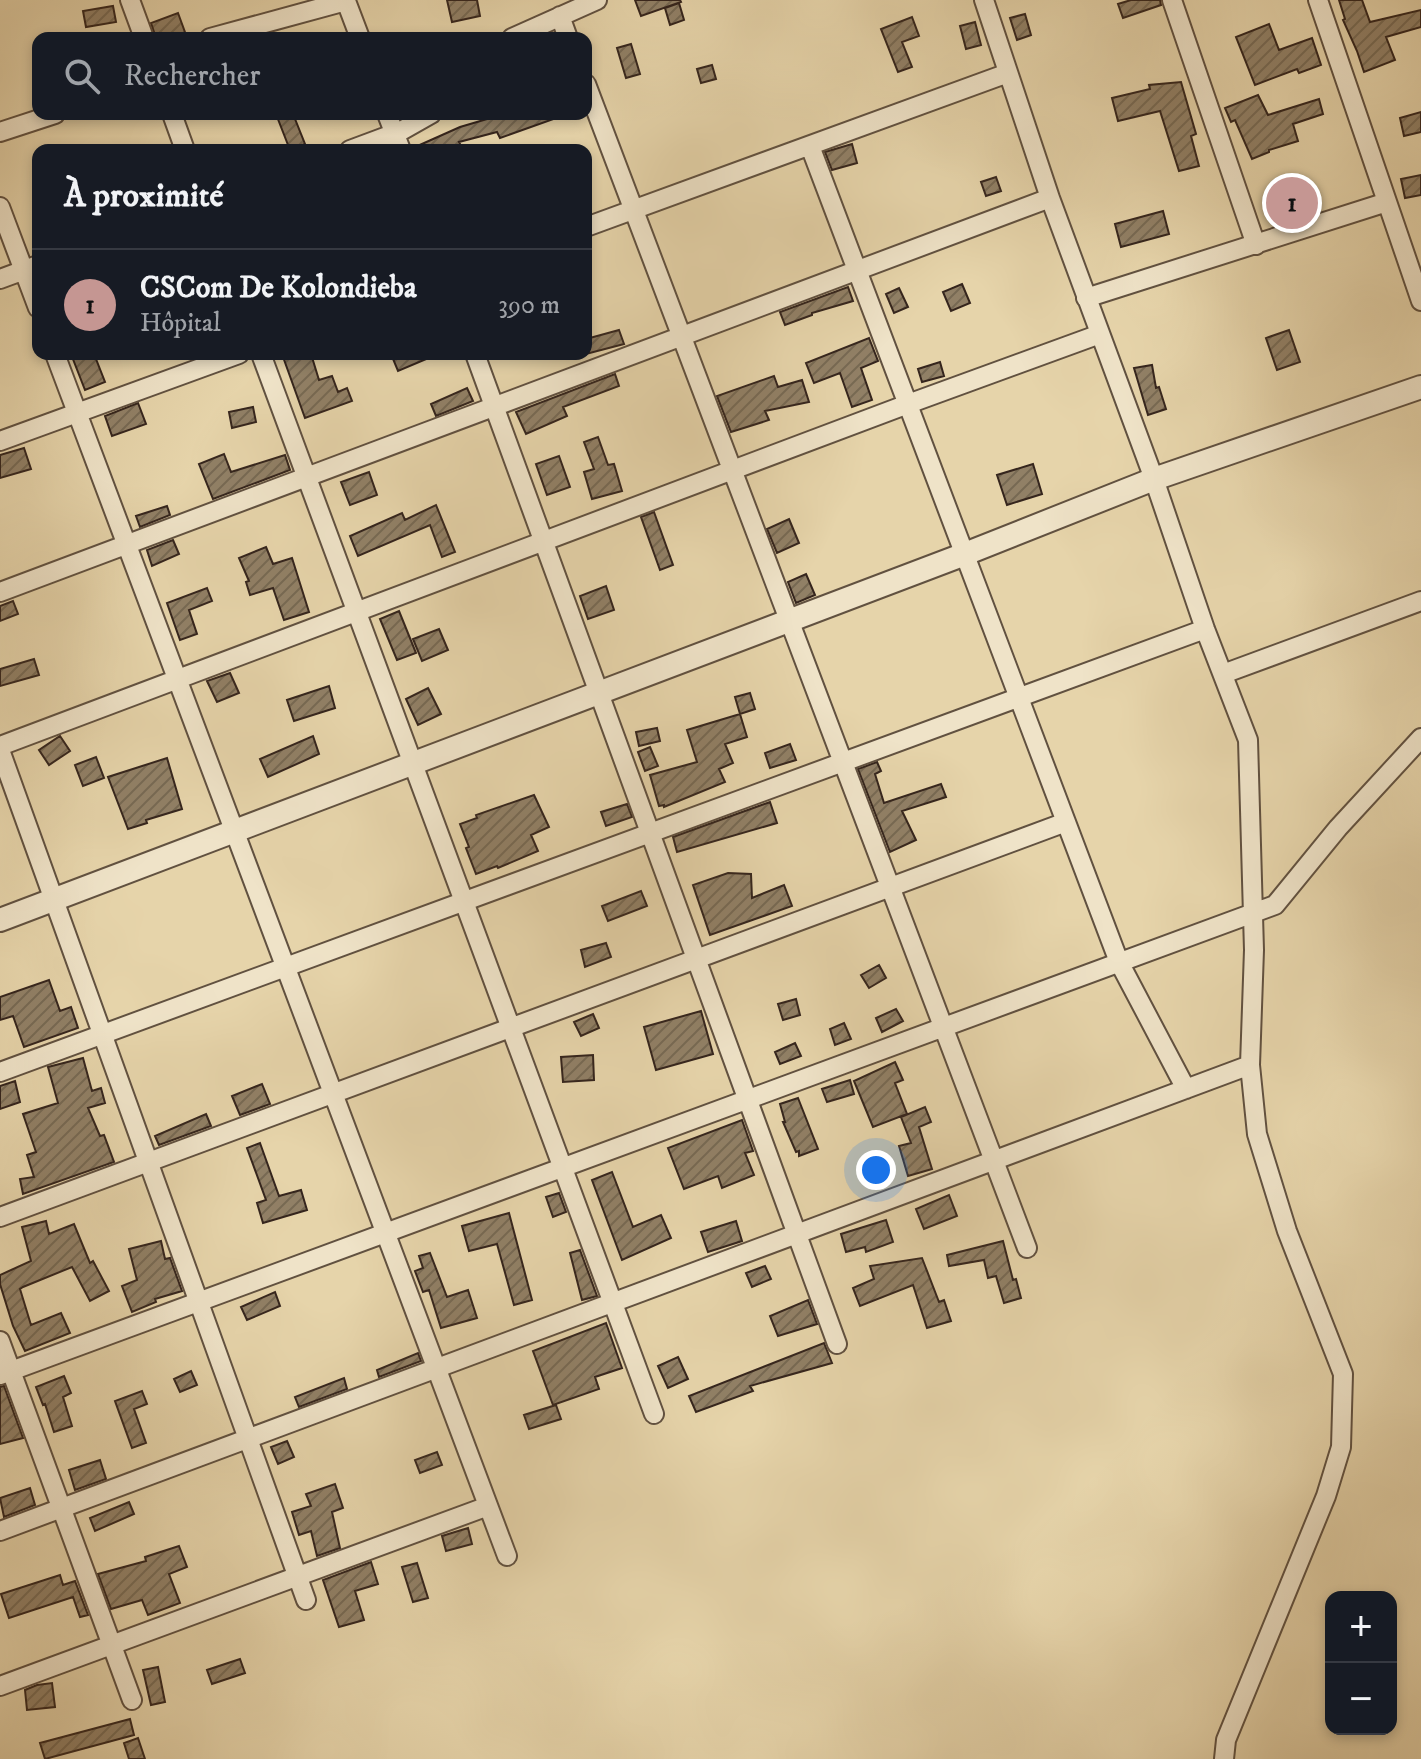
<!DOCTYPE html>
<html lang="fr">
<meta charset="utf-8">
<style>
body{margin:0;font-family:"IM FELL DW Pica",serif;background:#20242c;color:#f1f3f6}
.controls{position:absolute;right:24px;bottom:24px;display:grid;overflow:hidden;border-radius:16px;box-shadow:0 4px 12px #0003}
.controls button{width:72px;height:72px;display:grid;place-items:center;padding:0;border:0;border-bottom:2px solid #363941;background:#171b24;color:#f1f3f6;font:40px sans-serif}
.you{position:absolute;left:876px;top:1170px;width:28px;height:28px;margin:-20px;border:6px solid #fff;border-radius:50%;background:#1a73e8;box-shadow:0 0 0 12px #1a73e833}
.badge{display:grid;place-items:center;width:52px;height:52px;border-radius:50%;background:#c59692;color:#111;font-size:26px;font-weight:700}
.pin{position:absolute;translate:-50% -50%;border:4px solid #fff;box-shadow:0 2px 8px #0006}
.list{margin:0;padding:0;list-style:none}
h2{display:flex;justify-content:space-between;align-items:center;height:104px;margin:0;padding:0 32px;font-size:34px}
h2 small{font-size:26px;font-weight:400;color:#9ea1a6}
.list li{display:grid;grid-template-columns:52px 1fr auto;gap:24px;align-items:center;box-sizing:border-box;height:112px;padding:0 32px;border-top:2px solid #363941}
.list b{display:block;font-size:30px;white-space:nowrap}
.list p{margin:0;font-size:26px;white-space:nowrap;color:#9ea1a6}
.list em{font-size:26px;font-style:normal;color:#9ea1a6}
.icon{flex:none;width:44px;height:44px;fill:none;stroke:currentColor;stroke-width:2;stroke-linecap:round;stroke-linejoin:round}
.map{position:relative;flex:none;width:1421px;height:1759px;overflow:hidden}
.search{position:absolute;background:#171b24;box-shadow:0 4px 12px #0003;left:32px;top:32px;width:560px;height:88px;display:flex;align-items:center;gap:20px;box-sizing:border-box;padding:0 28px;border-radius:16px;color:#9ea1a6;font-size:30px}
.panel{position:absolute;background:#171b24;box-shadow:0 4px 12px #0003;left:32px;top:144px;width:560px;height:216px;border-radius:16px}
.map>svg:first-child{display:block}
.building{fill:url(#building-hatch);stroke:#35251d;stroke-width:2}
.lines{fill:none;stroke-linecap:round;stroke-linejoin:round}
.minor-casing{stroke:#615140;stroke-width:22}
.tertiary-casing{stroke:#615140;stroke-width:26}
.minor{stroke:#efe3c8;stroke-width:18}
.tertiary{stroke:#efe3c8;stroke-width:22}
</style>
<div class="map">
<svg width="1421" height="1759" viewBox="0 0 1421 1759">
<defs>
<pattern id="building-hatch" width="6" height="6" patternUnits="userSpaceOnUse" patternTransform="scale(2)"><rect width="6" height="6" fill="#918066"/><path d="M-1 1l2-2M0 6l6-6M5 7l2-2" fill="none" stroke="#776953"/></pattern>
</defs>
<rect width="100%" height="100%" fill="#e6d4aa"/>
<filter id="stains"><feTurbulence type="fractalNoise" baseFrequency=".0025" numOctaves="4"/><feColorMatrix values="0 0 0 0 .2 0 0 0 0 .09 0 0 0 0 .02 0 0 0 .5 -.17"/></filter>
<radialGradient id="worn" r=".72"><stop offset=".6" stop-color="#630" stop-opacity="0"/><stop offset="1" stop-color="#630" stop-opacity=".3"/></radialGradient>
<!-- building -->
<path class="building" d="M447,0h30l3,16 -28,6z
M635,0h45l1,2 -40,14z
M1131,0h29l1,5 -38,13 -5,-14z
M1339,0h23l8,22 51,-12v17l-35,10 9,23 -31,12 -7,-21 -14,-31 2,-1z
M679,3l5,17 -14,5 -5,-17z
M113,6l3,16 -30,5 -3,-16z
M178,13l8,22 -9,3h-21l-5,-15z
M1025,14l6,21 -14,5 -7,-22z
M912,17l7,19 -17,6 10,25 -14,5 -17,-43z
M975,22l6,23 -15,4 -6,-23z
M1269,24l10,26 33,-12 9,27 -22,8 -2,-4 -42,16 -19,-48z
M631,44l9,30 -14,4 -9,-30z
M712,65l4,14 -15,4 -4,-14z
M1181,82l15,52 -5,2 8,30 -20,5 -19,-60 -42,10 -6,-23 38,-9 -1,-4z
M1258,95l10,20 51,-16 4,15 -30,10 5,17 -29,9v2l-17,7 -17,-39 -4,2 -6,-14z
M1421,112v20l-17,4 -4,-18z
M276,114h17l12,30 -15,6z
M504,114h57l1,2 -62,22 -3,-6 -38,10 4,8h-50v-2l47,-21z
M852,144l5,19 -25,7 -7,-18z
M1421,175v20l-16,3 -4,-19z
M996,177l5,14 -15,5 -5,-14z
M1163,211l6,23 -48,13 -6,-23z
M962,284l8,19 -19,8 -8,-19z
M848,287l5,14 -41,12v2l-27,10 -5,-13z
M899,288l9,19 -14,6 -8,-19z
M619,330l5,14 -38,10v-15z
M1289,330l11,32 -23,8 -11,-32z
M869,338l9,23 -17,7 11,32 -20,7 -12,-34 -26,10 -8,-20z
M71,354h23l11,28 -20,8z
M282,354h29l8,26 13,-4 6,16 9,-4 5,13 -47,17z
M391,354h47l-40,17z
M940,362l4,14 -22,6 -4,-13z
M1152,365l4,23 3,-1 7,22 -18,6 -14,-47z
M615,374l4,12 -56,21 4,9 -41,18 -10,-22z
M774,376l4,11 24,-7 7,22 -44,9 4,9 -38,12 -14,-36z
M467,388l6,13 -37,15 -5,-12z
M138,403l8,21 -34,12 -7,-20z
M253,407l3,15 -24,6 -3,-16z
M598,437l10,28 6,-1 8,27 -30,8 -8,-27 10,-3 -10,-27z
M24,448l7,21 -31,9v-23z
M224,454l7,18 54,-17 5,15 -77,29 -14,-35z
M559,456l11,31 -23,8 -11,-31z
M1033,464l9,30 -35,11 -10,-30z
M369,472l8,23 -27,10 -9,-23z
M436,505l19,47 -13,5 -12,-32 -72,31 -8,-20 52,-23 3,7z
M167,506l3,9 -30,12 -4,-11z
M654,512l19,53 -13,5 -19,-53z
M789,519l10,24 -22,10 -10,-24z
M173,540l6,14 -27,12 -5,-16z
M266,547l7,17 19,-6 17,54 -25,8 -11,-32 -23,7 -4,-13 3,-1 -10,-23z
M806,574l9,21 -19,8 -8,-21z
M606,586l8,24 -26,9 -8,-23z
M207,588l5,13 -23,9 8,24 -17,6 -13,-37z
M13,601l5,13 -18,7v-15z
M399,611l17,42 -19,7 -17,-41z
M439,629l9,21 -26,11 -9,-22z
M34,659l5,16 -39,11v-17z
M230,673l9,20 -22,9 -10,-21z
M329,686l6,22 -41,13 -7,-21z
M428,688l13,26 -23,11 -12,-26z
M750,693l5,16 -15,5 -5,-17z
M740,714l7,23 -22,7 8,19 -14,6 6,13 -61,25v-2l-5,1 -9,-31 47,-13 -10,-32z
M657,728l3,13 -21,5 -3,-14z
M60,736l10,15 -21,14 -10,-15z
M313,736l6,18 -51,23 -8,-18z
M790,744l6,16 -26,8 -5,-15z
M650,747l8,19 -13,5 -7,-19z
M96,757l8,21 -21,8 -8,-21z
M167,758l15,51 -36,11 1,3 -19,6 -20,-52z
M877,762l4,9 -6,3 9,29 57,-19 5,13 -44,14 14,29 -26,12 -32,-83z
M534,795l15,32 -18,8 7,16 -40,17 -1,-2 -21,8 -10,-26 3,-1 -9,-23 17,-6 -1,-3z
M770,802l7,21 -100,29 -4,-15z
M627,804l5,13 -26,9 -5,-14z
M728,873l23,1 1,24 32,-13 8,21 -82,29 -17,-50z
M641,891l6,15 -39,15 -6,-15z
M606,943l5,14 -26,10 -4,-17z
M879,965l7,13 -17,10 -8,-13z
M49,980l11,31 11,-4 7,21 -54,19 -11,-31 -13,4v-23z
M796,999l4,16 -17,5 -5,-16z
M896,1009l7,12 -21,11 -6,-14z
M701,1011l12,43 -57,16 -12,-43z
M593,1014l6,14 -18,8 -7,-14z
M844,1023l7,16 -16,6 -5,-16z
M795,1043l6,13 -21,8 -5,-12z
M593,1055l1,25 -31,2 -2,-25z
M83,1058l9,33 9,-3 4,15 -17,5 12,28 4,-1 10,27 -91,32 -3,-15 14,-2 -7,-22 9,-3 -13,-38 35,-11 -10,-36z
M895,1062l8,18 -8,3 12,31 -34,13 -19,-46z
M850,1080l4,14 -27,8 -5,-13z
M15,1081l5,21 -20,7v-23z
M262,1084l8,20 -30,11 -8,-19z
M798,1098l20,51 -19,7v-5l-3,1 -13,-30h2l-5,-18z
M925,1107l6,15 -12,5 13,42 -24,7 -9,-30 12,-3 -10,-26z
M206,1114l5,12 -52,19 -4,-9z
M742,1120l11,31 -8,2 9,22 -32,13 -4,-12 -34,13 -16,-41z
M260,1143l19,53 22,-6 6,20 -44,13 -6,-20 9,-3 -19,-52z
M612,1172l21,55 28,-12 10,23 -49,22 -30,-80z
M559,1193l7,19 -13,5 -7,-20z
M949,1195l8,21 -33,13 -8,-20z
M509,1213l23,87 -18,5 -17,-61 -28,7 -7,-25z
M886,1220l7,22 -27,10 -1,-5 -19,5 -5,-18z
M46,1221l3,13 25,-10 16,39 3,-2 16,30 -19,10 -18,-34 -49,20 -3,2 11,36 30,-12 9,20 -45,18 -12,-25 -13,-42v-9l31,-14 -9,-34z
M736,1221l6,20 -34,11 -7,-20z
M161,1241l4,18 5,-1 12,33 -27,8 1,3 -24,10 -10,-26 15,-6 -8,-31z
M1003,1241l10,39 3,-1 5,19 -17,5 -8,-27 -8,2 -4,-18 -35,6 -2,-11z
M580,1250l17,46 -15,4 -12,-47z
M430,1253l17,44 21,-7 9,28 -36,10 -12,-38 -6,2 -8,-21 8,-3 -4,-12z
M922,1258l17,44 5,-2 7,21 -24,7 -14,-43 -53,21 -7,-18 21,-9 -4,-13z
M765,1266l6,13 -19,8 -6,-14z
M275,1292l5,14 -33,14 -6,-13z
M808,1300l9,24 -39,12 -8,-20z
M606,1323l16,45 -27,9 4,12 -46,16 -20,-54z
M824,1343l8,20 -82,23 3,5 -57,21 -7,-16z
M418,1353l3,8 -42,16 -2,-7z
M678,1357l10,22 -20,9 -10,-22z
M191,1371l6,14 -17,7 -6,-13z
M64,1376l7,17 -8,4 9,29 -18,6 -9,-28 -2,1 -7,-18z
M344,1378l3,11 -48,18 -4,-10z
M4,1386l19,52 -23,6v-57z
M142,1391l5,13 -13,5 12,34 -14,5 -17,-47z
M556,1405l5,14 -32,10 -5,-14z
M287,1441l7,16 -16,7 -7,-17z
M437,1452l5,13 -22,8 -5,-13z
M100,1460l6,19 -31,11 -6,-20z
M335,1484l8,24 -11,4 8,36 -23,8 -6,-25 -12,4 -7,-23 19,-6 -5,-12z
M30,1488l5,17 -31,12 -4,-19z
M129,1502l5,12 -39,17 -5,-13z
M468,1528l4,16 -26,7 -4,-15z
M179,1546l8,21 -18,7 11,29 -32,12 -6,-15 -31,9 -13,-35 48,-13 -1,-4z
M371,1562l7,22 -23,7 9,29 -25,7 -16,-47z
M417,1563l11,35 -15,4 -11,-35z
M60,1575l3,10 12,-4 13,34 -8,2 -7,-20 -64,21 -8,-24z
M240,1659l5,14 -33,11 -5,-14z
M158,1667l7,35 -14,3 -8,-35z
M52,1683l3,24 -28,3 -2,-20 12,-5z
M130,1719l4,16 -89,24 -5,-16z
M138,1738l7,21h-16l-5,-16z"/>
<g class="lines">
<!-- minor casing -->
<g class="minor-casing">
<path id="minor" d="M130,0l14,38
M984,0l66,198 104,281 51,150 43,111 6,210 -4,115 7,69 30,97 56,143 -2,73 -15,49 -100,244 -2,19
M1172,0l84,245
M1318,0l103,301
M560,16l8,22
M210,38l136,-37 14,37
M512,38l85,-38
M586,84l441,1164
M172,114l13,36
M387,114l14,36
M0,132l55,-18
M810,146l309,816 67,127
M350,150l51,-19 30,-17
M0,207l38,101
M586,227l422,-154
M0,279l38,-14
M1086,298l301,-96
M55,354l452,1202
M261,354l393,1060
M475,354l362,990
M0,441l239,-87
M0,592l1050,-394
M1223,674l198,-73
M0,746l908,-342 192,-70
M0,750l306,850
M0,1072l1205,-443
M0,1217l1066,-395
M0,1341l132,359
M0,1375l1275,-470 63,-77 83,-90
M0,1531l1250,-466
M0,1686l480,-177"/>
</g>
<!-- tertiary casing -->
<g class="tertiary-casing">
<path id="tertiary" d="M0,920l965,-366 189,-75 267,-92"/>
</g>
<!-- minor -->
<use href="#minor" class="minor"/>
<!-- tertiary -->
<use href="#tertiary" class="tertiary"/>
</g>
<rect width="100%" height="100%" filter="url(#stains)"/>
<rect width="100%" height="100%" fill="url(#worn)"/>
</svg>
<div class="controls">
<button>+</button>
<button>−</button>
</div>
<div class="you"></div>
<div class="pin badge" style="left:1292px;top:203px">1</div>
<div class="search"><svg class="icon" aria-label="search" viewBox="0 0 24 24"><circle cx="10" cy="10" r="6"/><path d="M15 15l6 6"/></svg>Rechercher</div>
<section class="panel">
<h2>À proximité<small></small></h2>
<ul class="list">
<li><span class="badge">1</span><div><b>CSCom De Kolondieba</b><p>Hôpital</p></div><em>390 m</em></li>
</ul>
</section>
</div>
